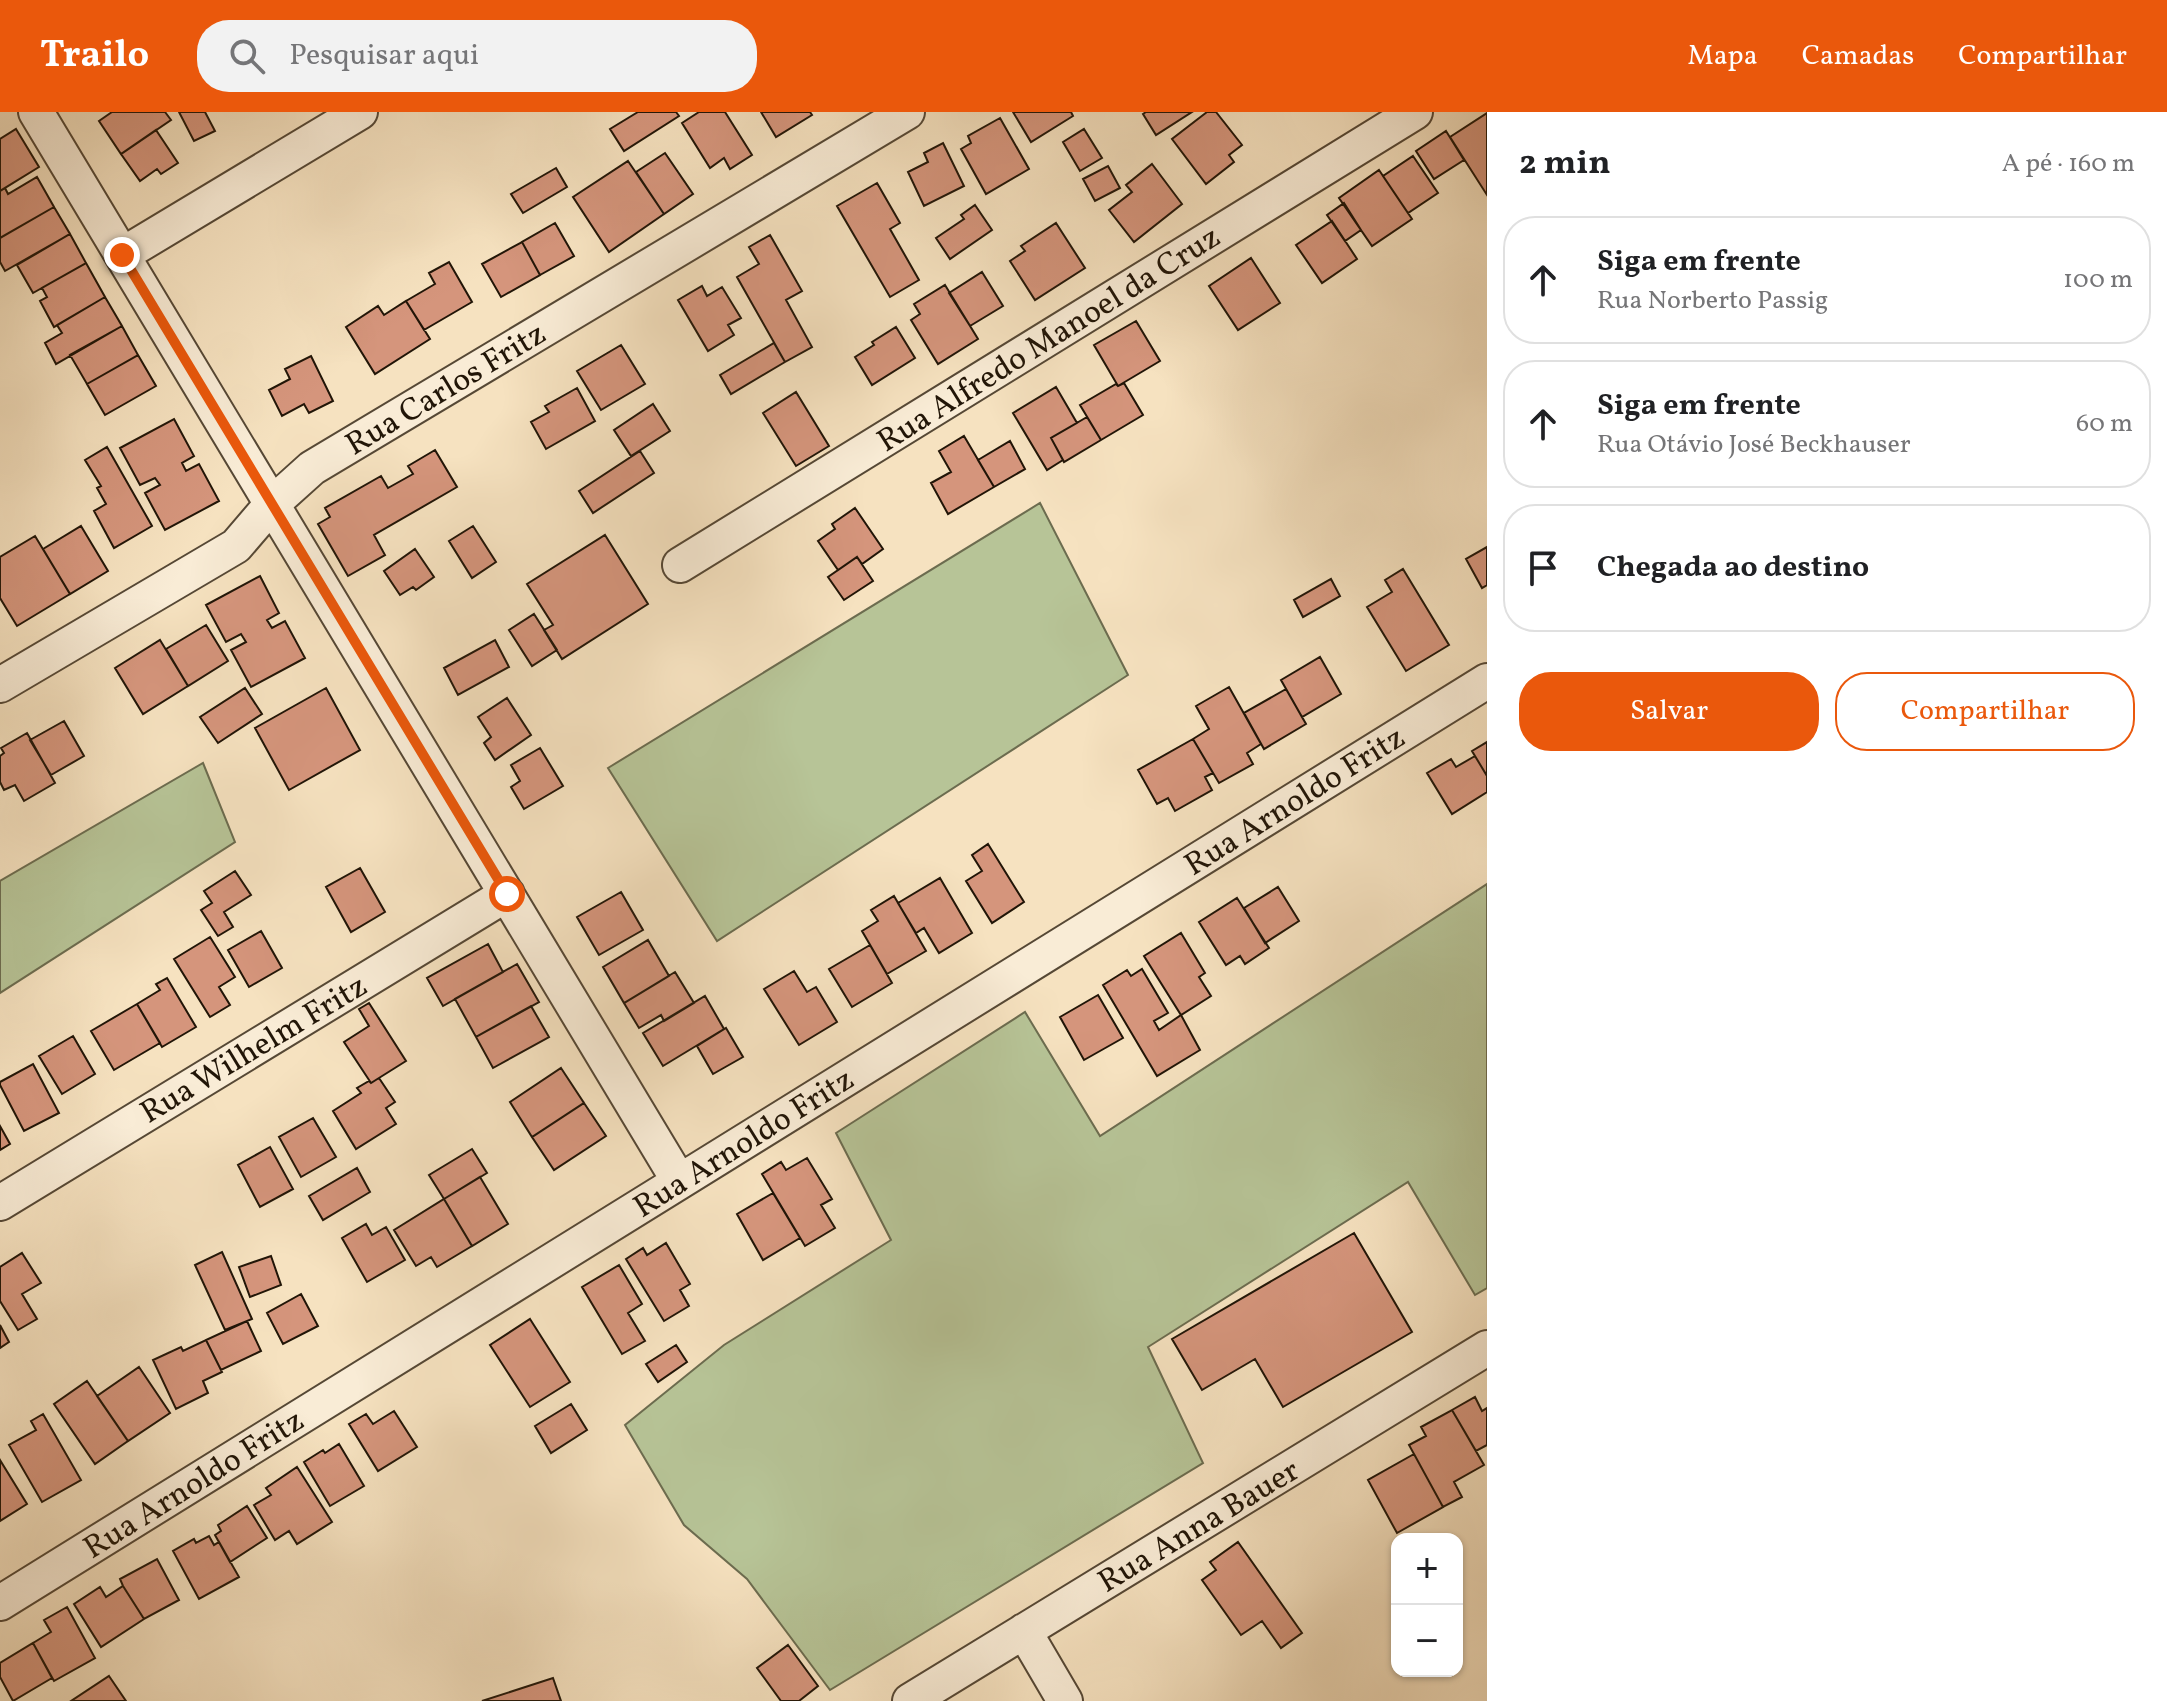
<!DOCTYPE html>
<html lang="pt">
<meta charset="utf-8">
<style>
body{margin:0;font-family:Vollkorn,serif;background:#f2f2f2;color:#202124}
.controls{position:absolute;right:24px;bottom:24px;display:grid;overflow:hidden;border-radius:16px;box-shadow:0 2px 6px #0004}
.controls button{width:72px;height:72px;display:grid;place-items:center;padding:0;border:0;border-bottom:2px solid #e0e0e0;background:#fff;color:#202124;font:40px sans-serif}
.stop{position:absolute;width:24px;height:24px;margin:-18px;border:6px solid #ea580c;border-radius:50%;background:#fff}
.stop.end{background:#ea580c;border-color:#fff;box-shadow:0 2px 8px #0008}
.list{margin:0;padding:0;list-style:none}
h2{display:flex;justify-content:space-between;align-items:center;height:104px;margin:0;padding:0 32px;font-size:34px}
h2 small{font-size:26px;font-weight:400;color:#757577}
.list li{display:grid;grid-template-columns:52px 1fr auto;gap:24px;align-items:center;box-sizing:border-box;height:128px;margin:0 16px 16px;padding:0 16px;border:2px solid #e0e0e0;border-radius:32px}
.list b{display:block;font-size:30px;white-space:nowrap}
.list p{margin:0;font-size:26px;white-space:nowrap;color:#757577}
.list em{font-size:26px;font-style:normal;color:#757577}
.actions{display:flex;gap:16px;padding:24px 32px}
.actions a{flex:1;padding:18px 0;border:2px solid #ea580c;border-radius:32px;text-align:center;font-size:28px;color:#ea580c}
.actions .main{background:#ea580c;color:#fff}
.icon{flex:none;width:44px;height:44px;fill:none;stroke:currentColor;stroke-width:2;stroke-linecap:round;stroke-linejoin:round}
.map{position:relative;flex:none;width:1487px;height:1589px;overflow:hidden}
header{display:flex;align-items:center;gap:48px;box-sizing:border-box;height:112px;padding:0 40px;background:#ea580c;color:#fff}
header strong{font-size:38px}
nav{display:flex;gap:44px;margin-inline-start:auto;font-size:28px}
.search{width:560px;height:72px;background:#f2f2f2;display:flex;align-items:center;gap:20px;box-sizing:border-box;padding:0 28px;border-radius:32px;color:#757577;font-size:30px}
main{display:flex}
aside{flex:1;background:#fff}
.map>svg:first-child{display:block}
.green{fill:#b7c497;stroke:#6c6c4f;stroke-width:2}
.building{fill:#d5957c;stroke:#211507;stroke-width:2}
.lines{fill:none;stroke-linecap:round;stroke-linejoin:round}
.street-casing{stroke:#564835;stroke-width:38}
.street{stroke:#f9ecd6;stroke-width:34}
.route{stroke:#ea580c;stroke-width:10}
.labels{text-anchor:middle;stroke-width:7;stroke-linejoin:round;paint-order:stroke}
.street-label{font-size:32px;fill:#211507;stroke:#f9ecd6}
</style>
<header>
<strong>Trailo</strong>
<div class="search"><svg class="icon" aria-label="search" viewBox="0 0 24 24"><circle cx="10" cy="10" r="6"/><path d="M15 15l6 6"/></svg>Pesquisar aqui</div>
<nav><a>Mapa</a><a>Camadas</a><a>Compartilhar</a></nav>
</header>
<main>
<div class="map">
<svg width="1487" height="1589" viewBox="0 0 1487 1589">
<rect width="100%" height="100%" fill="#f6e2c0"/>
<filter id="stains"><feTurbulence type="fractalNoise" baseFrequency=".0025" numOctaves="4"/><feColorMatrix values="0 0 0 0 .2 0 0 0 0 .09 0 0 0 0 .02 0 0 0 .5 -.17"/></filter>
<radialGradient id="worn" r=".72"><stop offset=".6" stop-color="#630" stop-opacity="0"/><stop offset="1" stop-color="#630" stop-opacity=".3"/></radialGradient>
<!-- green -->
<path class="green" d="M1040,391l88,172 -411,266 -109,-173z
M203,651l32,79 -235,151v-112z
M1487,772v404l-12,7 -67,-113 -260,165 55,116 -373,227 -83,-111 -63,-54 -59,-100 99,-80 167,-105 -55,-107 189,-121 75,124z"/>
<!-- building -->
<path class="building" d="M112,0h53l6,8 -50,34 -22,-33z
M179,0h26l10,19 -21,10z
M638,0h38l3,4 -55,35 -14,-22z
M699,0h26l27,43 -22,14 -6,-11 -14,10 -28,-45z
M761,0h49l2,3 -36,22z
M1013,0h58l2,4 -42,26z
M1146,0h46l-36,23 -13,-21z
M1207,0h9l26,33 -13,10 5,7 -28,22 -34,-45z
M1487,1v82l-37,-58z
M1000,6l29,51 -43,25 -25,-45 10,-6 -3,-7z
M16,17l23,38 -39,24v-52z
M1084,17l18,29 -22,13 -17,-29z
M156,18l22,33 -17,11 -4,-5 -17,12 -19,-27z
M1446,19l18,29 -30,19 -18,-28z
M943,31l21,43 -40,20 -16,-34 20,-10 -4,-9z
M665,41l28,41 -29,20 -28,-42z
M1413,44l25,37 -30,20 -25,-37z
M628,49l36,53 -55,38 -36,-55z
M1152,52l30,40 -48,38 -25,-32 23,-18 -6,-7z
M1108,54l12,22 -25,13 -12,-22z
M556,56l11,19 -44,26 -12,-19z
M1379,58l33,49 -40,27 -33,-48z
M37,65l17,30 -54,31v-47l5,-3 3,6z
M877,71l23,40 -10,6 29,51 -29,17 -53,-91z
M1344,91l17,27 -16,11 -18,-26z
M975,93l17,25 -42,29 -14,-21 28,-19 -3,-4z
M54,95l16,27 -65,37 -5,-9v-24z
M1332,109l25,38 -35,24 -26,-38z
M555,111l19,33 -34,19 -18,-33z
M1056,111l29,45 -50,32 -25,-39 15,-10 -4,-5z
M70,122l16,29 -53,30 -16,-28z
M770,123l32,56 -16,9 26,47 -27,15 -48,-85 22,-13 -10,-17z
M522,130l18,33 -39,22 -19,-33z
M1251,146l29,45 -42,27 -29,-44z
M449,150l23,40 -48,28 -18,-29 29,-17 -6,-11z
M86,151l19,34 -51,30 -14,-26 7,-4 -5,-9z
M982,160l21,34 -33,20 -21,-33z
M945,173l33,54 -40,25 -27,-44 9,-6 -6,-10z
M702,174l5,10 15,-9 19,31 -13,7 6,10 -26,16 -30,-51z
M105,185l17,29 -66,38 -11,-21 17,-10 -5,-8z
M406,189l24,38 -55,35 -29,-47 32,-21 6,9z
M1136,209l24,40 -42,25 -24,-41z
M122,214l16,29 -51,29 -17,-29z
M896,215l19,31 -43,27 -17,-28 19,-12 -2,-3z
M774,231l11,19 -54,32 -11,-19z
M621,233l24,39 -44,26 -24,-39z
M138,243l18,31 -51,29 -18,-31z
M311,244l22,45 -24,12 -5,-9 -22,12 -13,-26 21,-11 -5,-10z
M1124,271l19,32 -42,25 -21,-35 36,-21 2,2z
M1056,275l21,36 -26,15 12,22 -16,10 -34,-57z
M577,276l18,33 -49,28 -15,-27 18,-10 -4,-6z
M796,280l33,54 -33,20 -33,-53z
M653,292l17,27 -39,25 -17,-26z
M1087,305l14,23 -37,22 -13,-24z
M174,307l20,37 -12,7 4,8 13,-7 20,37 -54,29 -20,-37 15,-8 -5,-7 -15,7 -20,-37z
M964,324l30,51 -46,27 -17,-31 20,-11 -12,-21z
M1010,329l15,28 -31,18 -16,-27z
M107,335l45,79 -38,22 -20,-37 12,-7 -9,-16 4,-2 -16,-26z
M435,338l22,37 -83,48 11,20 -37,21 -30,-52 12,-7 -5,-9 56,-32 7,12 25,-14 -5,-8z
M640,339l14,22 -61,40 -14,-22z
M855,396l28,41 -21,15 -5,-7 -19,13 -20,-29 17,-12 -3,-5z
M81,414l27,45 -38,23 -27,-45z
M473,414l23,36 -24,16 -23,-37z
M605,423l43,69 -86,55 -18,-29 9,-5 -26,-41z
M35,424l35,58 -53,32 -17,-28v-41z
M1487,435v38l-5,3 -16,-29z
M415,437l19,28 -18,13 -3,-3 -13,8 -16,-24z
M857,445l16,24 -29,19 -16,-23z
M1403,457l46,76 -43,26 -39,-64 25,-15 -7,-12z
M260,464l19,37 -12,7 5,8 13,-7 20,37 -54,29 -20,-37 15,-8 -5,-8 -15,8 -20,-37z
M1331,467l9,17 -37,21 -9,-17z
M534,502l23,36 -25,16 -23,-36z
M206,513l22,36 -40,25 -22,-37z
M160,528l28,46 -45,28 -28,-46z
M495,528l14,27 -51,28 -14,-27z
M1320,545l21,37 -39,23 -21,-37z
M1229,575l32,57 -14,9 6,11 -34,19 -26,-44 16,-10 -13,-23z
M245,576l17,26 -44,29 -18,-26z
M326,576l34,62 -71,40 -34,-62z
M1286,577l20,35 -42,25 -20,-36z
M507,586l24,37 -36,25 -11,-17 7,-6 -13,-20z
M64,609l20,35 -33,19 -21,-35z
M27,621l28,50 -31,18 -9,-16 -11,5 -4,-8v-26l4,-3 -3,-5z
M1193,627l20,34 -8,4 7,13 -37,21 -7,-13 -11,6 -19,-34z
M1487,630v34l-15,-25z
M540,636l23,38 -39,23 -13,-22 9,-6 -9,-16z
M1475,644l12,20v16l-35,22 -25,-41 24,-14 5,8z
M988,732l36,58 -32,21 -26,-42 16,-10 -10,-16z
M360,756l25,44 -34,20 -25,-45z
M235,759l16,24 -27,17 9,15 -15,9 -17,-26 11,-7 -8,-12z
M940,766l32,55 -33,20 -15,-25 -8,5 -18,-30z
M1278,775l21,34 -34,22 -21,-35z
M621,780l22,38 -44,25 -22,-38z
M894,784l32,55 -39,23 -25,-43 16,-10 -7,-11z
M1237,786l32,50 -24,16 -5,-8 -14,9 -27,-43z
M261,819l21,37 -33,19 -21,-37z
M1181,821l24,40 -6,4 12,19 -30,19 -37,-59z
M210,825l25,40 -16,10 11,18 -20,12 -36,-58z
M648,828l21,36 -45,27 -21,-36z
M488,832l15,28 -60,34 -16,-28z
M870,833l22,38 -40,24 -23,-38z
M517,852l22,38 -63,35 -21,-38z
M1142,857l26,44 -14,8 5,9 22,-15 19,35 -43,26 -54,-91 24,-15 4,6z
M794,859l13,21 9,-5 21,35 -38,23 -35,-56z
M675,860l19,31 -30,18 -3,-6 -22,13 -15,-25z
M167,866l29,49 -34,20 -25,-43 23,-14 -4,-6z
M1098,883l25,43 -39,22 -24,-43z
M705,884l19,33 -61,37 -20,-33z
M369,891l37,58 -35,22 -27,-41 25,-16 -10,-17z
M137,892l23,39 -46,27 -23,-39z
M531,894l18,31 -56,31 -17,-31z
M726,916l17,29 -30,17 -16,-28z
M73,924l22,38 -33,20 -23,-38z
M33,952l26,49 -35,18 -24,-46v-3z
M561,956l23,35 -52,34 -22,-35z
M379,966l16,24 -9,6 10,16 -40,25 -23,-38 28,-18 -4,-5 12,-7 2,2z
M584,991l22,33 -52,34 -22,-33z
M313,1006l23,39 -35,20 -22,-40z
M0,1014l10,18 -10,6z
M270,1035l23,42 -33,18 -22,-42z
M472,1037l15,24 -43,26 -15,-24z
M807,1046l25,41 -11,6 14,23 -30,18 -43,-72 19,-12 5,8z
M357,1056l13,24 -47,28 -14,-24z
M480,1065l28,47 -36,22 -28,-47z
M773,1081l27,45 -37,22 -26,-46z
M444,1087l28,47 -35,21 -6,-10 -15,9 -22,-36z
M366,1112l6,11 14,-8 19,33 -38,22 -25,-44z
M1354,1121l58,99 -129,75 -28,-48 -53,31 -30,-51z
M666,1131l24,41 -10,6 9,16 -25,15 -38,-62 17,-11 4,7z
M222,1140l30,67 -27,11 -30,-65z
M22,1141l19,30 -19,11 15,25 -19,11 -18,-29v-34z
M271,1144l10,29 -31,12 -11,-30z
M619,1153l23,39 -14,9 17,28 -23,13 -40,-67z
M301,1182l17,32 -35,18 -16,-31z
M530,1207l40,63 -40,25 -40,-62z
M247,1209l14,30 -40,19 -15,-30z
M0,1213l9,17 -9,6z
M206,1228l16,32 -19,9 5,12 -32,16 -23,-49 28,-13 2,4z
M676,1233l11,17 -29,20 -12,-18z
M139,1255l31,46 -42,28 -31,-45z
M87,1269l41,60 -33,23 -41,-60z
M1475,1285l7,14 5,-3v37l-11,6 -24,-41z
M571,1292l16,26 -36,23 -16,-27z
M1452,1298l32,55 -30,17 8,15 -19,10 -34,-62 17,-9 -5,-9z
M394,1299l23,36 -39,24 -29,-47 17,-10 7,10z
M43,1302l38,66 -39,22 -33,-57 27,-15 -5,-9z
M339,1332l25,42 -34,20 -26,-44 19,-12 2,3z
M1414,1342l29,53 -46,26 -29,-53z
M0,1348l27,44 -27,17z
M297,1355l35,55 -35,22 -8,-13 -14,9 -21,-35 17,-10 -5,-7z
M247,1394l20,32 -37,24 -15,-27 6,-4 -3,-6z
M209,1424l5,9 5,-3 20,35 -40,22 -26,-48 21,-12 2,4z
M1238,1430l64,91 -21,15 -19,-27 -21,14 -39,-55 14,-10 -6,-8z
M157,1447l22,41 -35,19 -21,-33 -3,-7z
M123,1474l21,33 -43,28 -27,-43 26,-17 6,10z
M67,1495l28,51 -41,23 -21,-38 18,-11 -7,-12z
M33,1531l19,35 -39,23 -13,-24v-14z
M788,1533l30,41 -19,15h-18l-24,-33z
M109,1564l17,25h-55z
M553,1566l8,23h-79z"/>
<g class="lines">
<!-- street casing -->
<g class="street-casing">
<path id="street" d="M36,0l643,1069
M122,143l238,-143
M680,453l735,-453
M0,573l236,-139 36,-42 40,-36 595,-356
M0,1091l507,-309
M0,1491l1487,-922
M1024,1519l41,70
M910,1589l577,-353"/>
</g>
<!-- street -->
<use href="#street" class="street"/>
</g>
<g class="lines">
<!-- route -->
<path class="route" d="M122,143l385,639"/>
</g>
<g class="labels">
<!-- street labels -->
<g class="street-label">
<text transform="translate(1048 226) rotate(-32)" y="11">Rua Alfredo Manoel da Cruz</text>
<text transform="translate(445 276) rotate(-31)" y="11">Rua Carlos Fritz</text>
<text transform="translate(1294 688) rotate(-32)" y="11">Rua Arnoldo Fritz</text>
<text transform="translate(253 936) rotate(-31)" y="11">Rua Wilhelm Fritz</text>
<text transform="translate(743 1030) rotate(-32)" y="11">Rua Arnoldo Fritz</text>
<text transform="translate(193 1371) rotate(-32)" y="11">Rua Arnoldo Fritz</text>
<text transform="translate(1198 1413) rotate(-31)" y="11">Rua Anna Bauer</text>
</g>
</g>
<rect width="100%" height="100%" filter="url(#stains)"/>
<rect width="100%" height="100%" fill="url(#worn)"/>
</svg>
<div class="controls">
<button>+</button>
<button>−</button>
</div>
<div class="stop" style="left:507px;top:782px"></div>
<div class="stop end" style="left:122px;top:143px"></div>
</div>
<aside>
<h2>2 min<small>A pé · 160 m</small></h2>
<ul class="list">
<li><svg class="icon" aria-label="ahead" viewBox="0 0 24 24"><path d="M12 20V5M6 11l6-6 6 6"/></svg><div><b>Siga em frente</b><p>Rua Norberto Passig</p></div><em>100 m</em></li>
<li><svg class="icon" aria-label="ahead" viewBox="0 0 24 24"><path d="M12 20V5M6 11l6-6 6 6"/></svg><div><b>Siga em frente</b><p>Rua Otávio José Beckhauser</p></div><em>60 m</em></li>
<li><svg class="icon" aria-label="arrive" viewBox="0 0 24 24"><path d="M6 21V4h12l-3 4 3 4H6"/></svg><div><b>Chegada ao destino</b></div></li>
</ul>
<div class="actions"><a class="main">Salvar</a><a>Compartilhar</a></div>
</aside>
</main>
